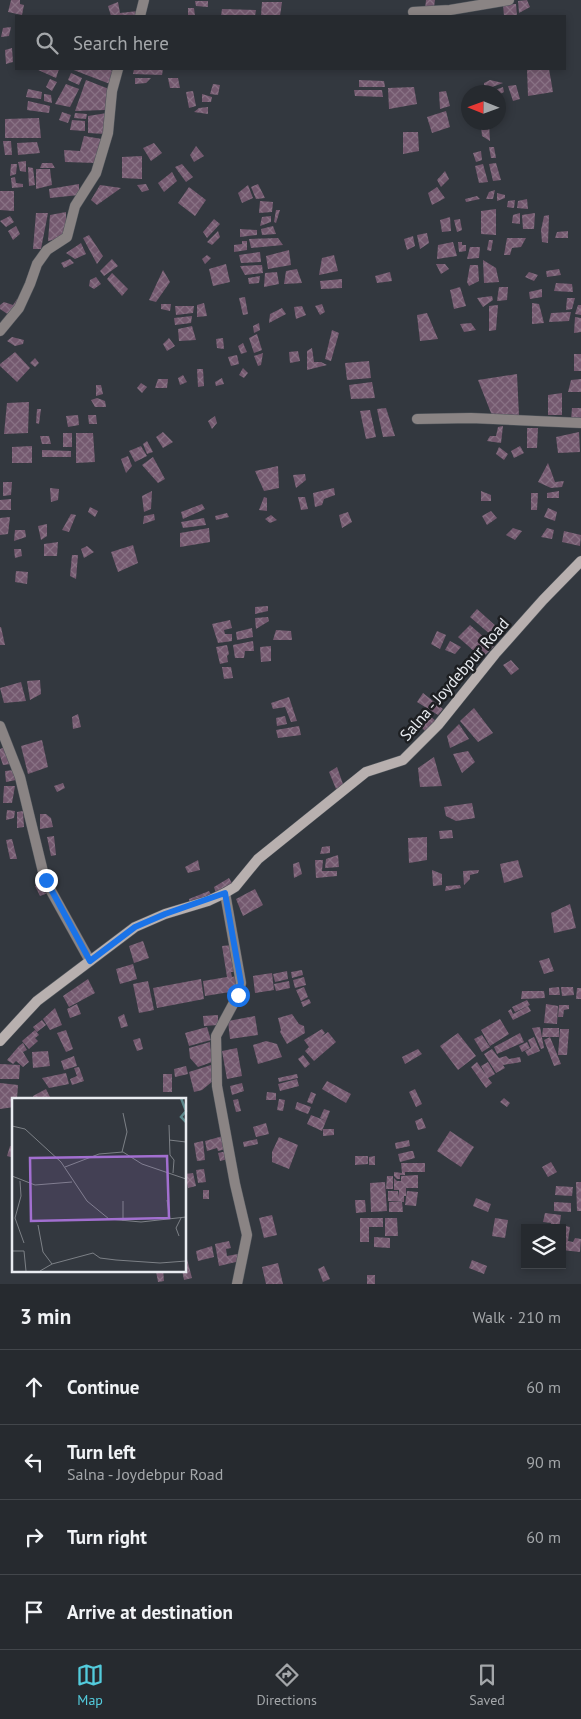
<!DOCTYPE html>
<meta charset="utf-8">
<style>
body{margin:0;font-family:"PT Sans",sans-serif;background:#32363b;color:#f1f3f6}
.controls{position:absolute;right:15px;bottom:15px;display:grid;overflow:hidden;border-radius:0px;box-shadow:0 2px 8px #0003}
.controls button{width:45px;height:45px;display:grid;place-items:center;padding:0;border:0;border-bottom:1px solid #42464b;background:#262a2f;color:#f1f3f6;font:25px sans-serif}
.compass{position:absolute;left:461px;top:85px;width:45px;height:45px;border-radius:50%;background:#262a2f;box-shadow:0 2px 8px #0003;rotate:271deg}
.stop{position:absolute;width:15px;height:15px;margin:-11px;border:4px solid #1a73e8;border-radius:50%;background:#fff}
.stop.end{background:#1a73e8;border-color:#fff;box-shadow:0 1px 5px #0008}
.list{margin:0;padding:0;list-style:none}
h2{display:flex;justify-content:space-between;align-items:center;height:65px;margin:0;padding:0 20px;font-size:21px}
h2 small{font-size:16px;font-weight:400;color:#a4a7aa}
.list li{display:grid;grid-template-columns:32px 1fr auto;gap:15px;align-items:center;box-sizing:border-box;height:75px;padding:0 20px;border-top:1px solid #42464b}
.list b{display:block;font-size:19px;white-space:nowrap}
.list p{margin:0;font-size:16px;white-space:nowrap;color:#a4a7aa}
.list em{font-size:16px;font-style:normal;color:#a4a7aa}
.icon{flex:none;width:28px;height:28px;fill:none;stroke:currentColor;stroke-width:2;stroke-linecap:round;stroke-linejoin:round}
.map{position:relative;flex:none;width:581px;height:1284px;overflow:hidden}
.search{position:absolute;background:#262a2f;box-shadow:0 2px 8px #0003;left:15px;right:15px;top:15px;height:55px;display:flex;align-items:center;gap:12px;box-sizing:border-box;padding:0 18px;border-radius:0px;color:#a4a7aa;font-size:19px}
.sheet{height:365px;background:#262a2f}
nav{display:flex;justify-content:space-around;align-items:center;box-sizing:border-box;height:70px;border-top:1px solid #42464b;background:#262a2f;font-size:14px;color:#a4a7aa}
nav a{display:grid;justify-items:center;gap:2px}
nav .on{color:#53cbdc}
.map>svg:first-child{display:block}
.building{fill:url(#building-cross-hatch)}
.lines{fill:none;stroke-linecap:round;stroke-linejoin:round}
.street-casing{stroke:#50555b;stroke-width:11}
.secondary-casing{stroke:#50555b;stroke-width:11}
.street{stroke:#8a8484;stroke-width:10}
.secondary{stroke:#b8b0af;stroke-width:10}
.route{stroke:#1a73e8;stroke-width:6}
.labels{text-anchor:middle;stroke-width:5;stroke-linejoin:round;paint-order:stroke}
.street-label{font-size:16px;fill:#e9ecf1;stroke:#1d1f22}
.inset-river{fill:none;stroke:#5c878b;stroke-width:2.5}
.inset-road{fill:none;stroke:#7c8086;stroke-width:1}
.view{fill:#a26fd0;fill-opacity:0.15;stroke:#a26fd0;stroke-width:2.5}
.inset-edge{fill:none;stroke:#e9ecf1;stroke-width:2.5}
</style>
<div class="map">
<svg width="581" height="1284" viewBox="0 0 581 1284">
<defs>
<pattern id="building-cross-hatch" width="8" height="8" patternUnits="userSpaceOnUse" patternTransform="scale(1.25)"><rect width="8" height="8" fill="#74596f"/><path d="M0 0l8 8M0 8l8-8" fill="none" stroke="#887184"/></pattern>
</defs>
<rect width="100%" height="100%" fill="#33383f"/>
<!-- building -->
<path class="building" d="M11,0h9v4l4,1 -2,10 -14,-3z
M426,0h9l-1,7 -9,2z
M527,0l3,7 -11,6 -1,-12z
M195,1h13v6l-12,-1z
M118,2l2,11 18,-2 -2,5h-25l-3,-10z
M262,2h20l-2,14h-19z
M516,4l1,12h-13l-1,-11z
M188,8h6l1,8h-7z
M222,9l34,1 -1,6h-34z
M11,27l-2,9 -8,1 2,-9z
M12,48l1,14 -7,2 -1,-14z
M36,69h23l-3,9z
M71,69h35l8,2 -4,13z
M134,69h29l-1,6 -29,-1z
M527,69h22l4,23 -25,4z
M71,73l11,5 -3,7 -11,-5z
M135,78h16l-5,5 -11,1z
M168,78h10l2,10h-10z
M50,79l7,3 -5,9 -6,-4z
M86,80l23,9 -4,21 -30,1z
M359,80l25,1 1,6h-26z
M490,80l13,3 -19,7v-7z
M66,84l13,5 -9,18 -15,-3z
M213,84l7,1 -2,10 -8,-1z
M516,85l4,14 -7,2 -5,-15z
M414,87l3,17 -28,5 -1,-21z
M503,87l1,5 -6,3v-3h-8z
M28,89l14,3 -1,7 -15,-2z
M354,90h28l1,7 -28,-1z
M193,91l3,15 -7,2 -3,-16z
M446,91l4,15 -10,3 -1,-17z
M44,94l7,1 1,8 -8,-2z
M202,94l10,3 -1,5h-9z
M28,101l22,5 -1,7 -22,-3z
M208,107v7l-14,-2 5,-4z
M446,111l4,16 -18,6 -5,-16z
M62,112l9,3 -3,8 -9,-3z
M75,113l12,1 -1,5 -12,-1z
M107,113l-2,21 -17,-1v-17z
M39,118l2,20h-36v-19z
M72,120l13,1v10l-15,-1z
M489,124l1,17 -8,-5 -1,-11z
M403,132h15l1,19 -16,3z
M84,136l18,3 -6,24 -31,-1 -1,-12 16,1z
M3,141h8l1,14h-7z
M37,142l3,11 -22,2 -1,-12z
M154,143l8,10 -11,8 -8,-13z
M196,146l8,10 -10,6 -4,-7z
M489,147h5l2,11h-5z
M481,151l1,9 -6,2 -3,-9z
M142,156v23l-20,-1v-21z
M26,161v11l-6,-1 -2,-9z
M42,163h10l3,5h-15z
M496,163l5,17 -8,1 -4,-17z
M11,164h6l-1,10 -6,2z
M182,164l11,13 -7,5 -11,-15z
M483,164l5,18 -9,1 -4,-17z
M28,167l5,1 2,17 -6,1z
M36,169h14l2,16 -16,4z
M445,171l4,8 -8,8 -4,-7z
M172,172l5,9 -13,11 -6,-9z
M15,177l1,6 7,1v3l-11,1 -1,-10z
M79,184v11l-29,3 -1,-9z
M146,184l3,6 -7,2 -5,-7z
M258,184l7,14 -9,1 -5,-12z
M100,185l21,3 -24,17 -6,-5z
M248,185l5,13 -11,5 -4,-10z
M189,187l17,13 -11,16 -17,-13z
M437,187l8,11 -13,7 -4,-12z
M495,190l-2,9h-7l3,-7z
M0,191h14v20l-14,-1z
M497,193l8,2v3l-8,3z
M477,196l3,3 -14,3 -1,-3z
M527,199l1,10 -11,-1 1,-7z
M515,200l-1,8 -7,-1 1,-6z
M260,201l13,1 -1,10 -13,1z
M496,209v26l-15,-1v-23z
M276,210h4l-4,13 -2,-1z
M66,212v25l-18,4 2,-26z
M36,213h12l-7,36h-8z
M520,213v11l-8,-1 1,-8z
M535,213l-1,16h-11l-1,-14z
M549,215l-1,28 -6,-1 -1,-12 3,-14z
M10,216l4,6 -8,5 -6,-6z
M271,216v6l-11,4 2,-9z
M450,217l1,14 -9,1 -2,-12z
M214,219l6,5 -13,14 -4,-6z
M460,219l2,11 -5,2 -3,-12z
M16,226l4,8 -7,6 -5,-9z
M273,226l3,8 -14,1 -1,-6z
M240,229l17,1v5l-17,2z
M218,231l2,6 -8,8 -5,-3z
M568,231v7h-13l2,-6z
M427,233l2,10 -9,6 -3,-14z
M89,235l14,21 -6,8 -14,-26z
M413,236l2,10 -8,4 -3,-11z
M278,238l5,7 -32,3 -2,-9z
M507,238h19l-5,9 -9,1 -2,7h-6z
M489,240h4l-2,11 -4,-1z
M242,241h5v9l-13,2v-7l8,-1z
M453,242l4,14 -20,3 1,-14z
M458,242h4v3h4v6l-7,1z
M81,243l5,11 -11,5 -9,-6z
M470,247h10l-1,11 -12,1z
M289,250l2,15 -23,4 -2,-13z
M260,252l1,10 -20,1 -2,-8z
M207,255l4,3 -6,6 -3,-5z
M334,255l4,16 -19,4 3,-17z
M70,259l4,4 -10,5 -3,-5z
M112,259l6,7 -14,10 -4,-5z
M483,260l13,8 3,14 -15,1z
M226,264l4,18 -17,4 -4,-17z
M436,264h9l4,5 -8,5z
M262,265l1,8 -18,2 -5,-9z
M470,265h8l1,16 -10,5 -2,-4z
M297,269l5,14 -18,1 2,-13z
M559,269l2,6 -14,2 -1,-6z
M163,270l7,12 -14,20 -7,-2z
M277,272l2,12 -15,3 1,-14z
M390,272l2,9 -15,2 -2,-7z
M529,272l9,3 -4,6 -9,-4z
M112,273l16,16 -6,7 -15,-17z
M260,276l-1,7 -10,1 -1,-6z
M96,277l5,7 -7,5 -5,-3 1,-6z
M342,279v9l-21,1 -1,-8z
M556,283l16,1 1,8 -19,-1z
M460,287l6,19 -12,3 -4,-19z
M499,287h9l-1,13 -10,1z
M542,289v8l-12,2 -1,-7z
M492,296l1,4 -10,7 -6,-9z
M245,297l3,17 -5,1 -4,-17z
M21,298l-12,17 -9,-6v-4l4,-3 9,3 4,-6z
M567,298h8l-3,11 -6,1z
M204,303l3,13 -10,1v-12z
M532,303l7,1 5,19 -12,1z
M161,304h10l-1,7 -9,-2z
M322,304l3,8 -5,3 -5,-9z
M498,305l-2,25 -7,1v-25z
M578,305h3v10l-6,-1z
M175,306h19l-1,7 -17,2z
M302,306l4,9 -10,4 -2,-12z
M282,308l4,6 -17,9 1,-9z
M571,312l-2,9 -20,1 2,-9z
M427,313l11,26 -18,2 -3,-26z
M192,316l-1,7 -16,2 -1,-7z
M575,317l6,1v14l-7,1z
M259,323l1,7 -6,3 -1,-7z
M471,323l5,7 -12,2 -4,-8z
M192,326l4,14 -17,1 -1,-12z
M332,330l7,3 -8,28 -6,-2z
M257,334l5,16 -8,3 -5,-15z
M12,337l12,3 -1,4 -8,2 -8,-5z
M169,338l6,8 -8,5 -4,-7z
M223,338l1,11 -7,-1 -1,-9z
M243,343l4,9 -6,2 -3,-8z
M312,348l2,14h7l6,3 -20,5v-19z
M298,351l2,10 -10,2 -1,-11z
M15,352l15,16 -13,14 -17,-16v-2z
M263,353l-2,12 -3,1 -4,-10z
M574,354h7v17h-7z
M237,355l2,9 -8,2 -3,-9z
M35,358l4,5 -4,4 -5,-4z
M369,361l2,17 -24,2 -2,-17z
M243,368l5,5 -4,5 -5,-3z
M197,369h6l1,17 -6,1z
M517,374l2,42 -26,2 -15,-38z
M183,375l4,7 -7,3 -2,-7z
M222,378l2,6 -8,2 -1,-4z
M158,379h10l-1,9h-12z
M581,379v13h-13l3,-12z
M372,382l3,16 -24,1 -2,-14z
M141,383l6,4 -5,6 -5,-5z
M96,385h5l2,9 -7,2z
M562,393v22h-14v-20z
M97,398l8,3 1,6h-11l-4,-7z
M29,402l-1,31 -24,1 3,-31z
M386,408l9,28 -12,1 -6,-28z
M572,408h9v12h-10z
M37,409h4l-2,15 -3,-1z
M370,410l6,27 -10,2 -6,-28z
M78,415l1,10 -11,2 -2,-11z
M88,415h8l1,9h-8z
M215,416l2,7 -5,6 -4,-8z
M503,426l-2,17 -14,-2 3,-5h6l2,-9z
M527,428h11l-1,20h-10z
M163,432l10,10 -10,6 -7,-11z
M579,432l1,20 -22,1 -2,-16z
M63,433h9v14h-9z
M76,433h17l2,29 -19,1z
M40,436h9l2,8h-9z
M147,441l6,11 -6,2 -4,-10z
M32,446v17h-20v-16z
M141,446l6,10 -12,6 -6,-11z
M520,446l4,7 -10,5 -3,-7z
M499,447l9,7 -4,6 -8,-6z
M42,450l29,1v6h-29z
M128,456l4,10 -6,7 -5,-14z
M153,457l12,22 -7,4 -16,-18z
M548,463l7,19 9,-1 -2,6 -11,1 -13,-6z
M278,466l1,22 -15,3 -9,-20z
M305,474l1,6 -10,8 -3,-13z
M3,482h9l-1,13 -8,1z
M50,488l9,1 -1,11 -7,2z
M334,488l1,7 -11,4 -2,6 -7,2 -2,-14z
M152,491l-1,18 -7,3 -2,-16z
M481,491l10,4v6h-10z
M559,491v7h-12v-5z
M531,493h7l-1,17h-6z
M264,497l3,1v13l-8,-1z
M298,497h7l3,12 -7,1z
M11,499v11h-11v-10z
M202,504l3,5 -22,10 -2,-7z
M90,507l8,4 -3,6 -7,-5z
M548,508l9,4 -2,9 -11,-4z
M491,511l6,7 -10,7 -5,-9z
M348,512l4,10 -10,6 -3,-13z
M227,513l2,4 -13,3 -1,-4z
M71,514l5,1 -7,17 -7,-2z
M154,514l1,6 -12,4 1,-8z
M271,515l6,5 -7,3 -5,-4z
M10,517l-2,17 -8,1v-17z
M204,518l2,7 -23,3 -2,-6z
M47,524v12l-6,4 -3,-14z
M209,528l1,14 -30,5v-14z
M513,528l9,3 -7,9 -9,-5z
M547,528l7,2 -2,9 -11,-2z
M15,530h10l1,7 -12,4z
M564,531l17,4 -1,11 -18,-4z
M58,542l-1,14h-13v-12z
M133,545l5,18 -20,9 -7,-20z
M87,546l7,6 -10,6 -3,-9z
M14,549h7l1,7 -7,2z
M72,555h6l-2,24 -6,-3z
M16,571l12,1 -1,12 -12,-2z
M268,606v5l-13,3v-7z
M477,609l21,19 -7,7 -21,-18z
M268,617l1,4 -13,8 -1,-11z
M230,620l2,8 -8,2 1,4h7v7l-14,2 -6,-19z
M470,625l24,21 -12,12 -24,-21z
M0,627h1l4,18h-5z
M252,628l1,9 -16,3 -1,-8z
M276,630l15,1 1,9h-19z
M437,631l9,4 -6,14 -9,-5z
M253,641l1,10h-9l-1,7h-9l-2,-13z
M450,641l11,6 -6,7 -10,-4z
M227,645l2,9 -2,2 1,6 -8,2 -4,-17z
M271,646v15l-10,1 -1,-15z
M511,660l8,9 -8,6 -8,-10z
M222,667h9l2,11 -9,1z
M40,680l1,14 -11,6 -3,-19z
M21,682l5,19 -22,2 -4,-15z
M423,693l20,16 -5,6 -21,-13z
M289,697l8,24 -6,1 -6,-15 -12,2 -2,-6z
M474,708l19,25 -15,9 -18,-21z
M78,714l3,13 -8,2 -1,-12z
M285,716l2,8 -10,2 -1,-8z
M431,717l5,4 -11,10 -4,-4z
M459,724l10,15 -19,9 -3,-12z
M299,726l2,9 -23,3 -2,-8z
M42,740l6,27 -20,7 -7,-28z
M5,747l6,17 -8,1 -3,-9v-7z
M468,751l7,11 -13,11 -9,-19z
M434,757l8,29 -22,1 -2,-19z
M337,767l6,17 -7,5 -7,-17z
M14,770l2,10 -10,2 -1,-11z
M63,783l2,5 -8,4 -3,-6z
M4,786h11l-3,17h-9z
M472,803l3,15 -19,3 -10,-5 -2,-9z
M7,810l8,1 -1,7 -8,2z
M23,811l1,16 -7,1v-16z
M40,814h6l5,4 2,9 -13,2z
M452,830l1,8 -13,1 -1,-8z
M54,836l2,19 -5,1 -4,-19z
M427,837v23l-18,3 -1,-25z
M12,839l5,20h-7l-4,-19z
M330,846v7l-10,1 2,-7z
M338,855l1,12 -14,1 1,-9z
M198,860l2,10 -12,3 -3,-6z
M315,860h8l-1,11h15v5l-21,2z
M518,860l5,17 -19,6 -4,-19z
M299,862l3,12 -8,4 -1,-14z
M432,870l10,4v11l-9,1z
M479,870l-1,3 -8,2v4l-6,6 -1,-14z
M229,878l4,7 -17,9 -2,-7z
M42,883l6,10 -8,3 -5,-10z
M460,885l1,3 -16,3 1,-5z
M255,889l8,16 -20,11 -7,-17z
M209,891l3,5 -22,8 -1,-5z
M570,904l6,24 -22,5 -3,-20z
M143,941l6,17 -15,5 -5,-17z
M232,945l4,27h-5l1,5 4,-1 1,12 -7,1v3l-25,4 -2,-15 24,-4 -5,-31z
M549,958l5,13 -10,3 -5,-13z
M133,964l4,15 -17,5 -4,-15z
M302,970l1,5 -11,3 -1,-6z
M287,971l1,8 -13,3 -2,-8z
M272,973l2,17 -19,3 -2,-17z
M304,977l2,8 -11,3 -2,-8z
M88,979l7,14 -26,14 -6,-11z
M201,979l3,20 -47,9 -4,-20z
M148,981l6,29 -15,3 -6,-29z
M289,981l1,7 -14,3 -2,-7z
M304,987l4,10 -7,4 -5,-11z
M559,987l1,8h-11v-7z
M561,987h12l1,8 -12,1z
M577,988h4v11h-5z
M522,991h22l1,7 -24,1z
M309,999l2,4 -8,4 -2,-5z
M527,1000l3,5 -15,7 -3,-5z
M77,1004l4,10 -11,4 -3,-9z
M546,1004l12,2 -1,18 -13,-1z
M559,1005h10v4l-5,1 -1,7h-5z
M528,1006l3,5 -18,9 -5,-9 3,-2 2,5z
M55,1008l7,17 -12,5 -7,-11z
M124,1014l4,12 -7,2 -3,-11z
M292,1014l7,10 5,2 1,7 -18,11 -7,-12 1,-2 -3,-12z
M218,1015v10l-14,1 -1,-10z
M255,1016l3,19 -28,4 -2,-18z
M500,1019l9,15 -19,12 -9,-16z
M42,1020l4,5 -9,7 -4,-5z
M207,1027l4,13 -22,6 -4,-13z
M540,1027l4,21 -3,1 -9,-21z
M543,1028h16v9h-17z
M322,1029l3,4 -4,4 7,-5 8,10 -22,19 -9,-10 4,-4 -5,-7z
M560,1029h9l-2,26h-9z
M35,1030l4,5 -4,3 3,3 -9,8 -7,-8z
M66,1030l7,19 -7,3 -9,-19z
M458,1033l18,23 -18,14 -18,-24z
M520,1033l4,9 -27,12 -3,-7z
M482,1035l8,12 -8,5 -8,-13z
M534,1037l6,14 -12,5 -3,-5 6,-3 -3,-8z
M550,1037l11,27 -7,2 -10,-26z
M140,1038l3,11 -6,2 -4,-11z
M266,1041l11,3 5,13 -24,7 -5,-19z
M210,1042l2,20 -14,5 -8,-9 -1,-10z
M527,1042l3,6 -8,4 -3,-6z
M23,1043l4,7 -4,2 6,10 -6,5 -7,-6 -3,3 -6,-4 12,-14z
M237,1048l5,28 -15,3 -5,-28z
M418,1049l4,5 -17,10 -3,-7z
M492,1049l7,9 7,-2 3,3 11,-2 1,5 -18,3 2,3 -9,5 -12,-19z
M48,1051l2,15 -17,2 -1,-16z
M303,1055l7,9 -5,4 -7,-9z
M74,1056l3,10 -13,4 -3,-9z
M477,1062l9,13 -5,-9 7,-4 7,12 -7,4 4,5 -6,5 -15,-21z
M0,1064l20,1 -1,14h-19z
M211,1065l2,16 -11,9 -8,2 -5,-20z
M186,1066l2,8 -13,3 -1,-8z
M79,1067l5,14 -12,4 -2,-6 7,-3 -3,-8z
M66,1073l3,11 -20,4 -7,-10z
M163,1074h9v18h-9z
M297,1074l1,4 -19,4 -1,-4z
M297,1079l2,7 -19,5 -2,-7z
M327,1081l24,13 -5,9 -24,-14z
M0,1083l18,2 -1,14h-3v8l-14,2z
M242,1083l2,8 -12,4 -2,-9z
M46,1089l5,10h-17l-1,-3z
M415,1089l7,15 -6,3 -7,-15z
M267,1092l9,1v7h-10z
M311,1092l5,2 -4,10 -5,-2z
M504,1098l6,5 -3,4 -7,-5z
M238,1099l3,12 -5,1 -3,-12z
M279,1099l6,1 -2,11 -6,-1z
M297,1102l14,5 -3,7 -13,-5z
M324,1109l6,2 -4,10 -6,-3z
M311,1115l15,6 -4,10 -15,-7z
M422,1118l4,10 -8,2 -3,-9z
M12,1120h2v20h-3z
M266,1123l3,11 -13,3 -3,-10z
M323,1129h11v6l-11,1z
M450,1131l24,16 -13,20 -24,-16z
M223,1136l3,13 -8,2 -1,-3 -10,3 -2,-10z
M279,1137l19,8 -9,24 -17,-7v-10z
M257,1139l1,5 -14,3 -1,-5z
M409,1140l1,6 -14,3 -1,-6z
M203,1141l2,19 -8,1 -3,-18z
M10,1146l4,1v11l-7,-2z
M227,1151l1,8 -8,2 -2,-8z
M411,1151h2l2,7 -15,4 -2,-8z
M355,1156h13v8l-13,1z
M375,1156v9h-6v-8z
M551,1162l6,10 -9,5 -6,-10z
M401,1163h24v9h-20v3h-5v4h-3l-3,-3v-4l8,1z
M204,1169l2,13 -8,1 -2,-13z
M193,1173l3,13 -8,2 -3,-14z
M418,1175v13h-12v8h-2v6l-16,-1v-10h10l1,6v-7h-5v-12l3,3h4v-5z
M387,1176h6v13h-7z
M385,1182l2,29 -16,1 -1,-29z
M576,1182h5v29h-4z
M556,1186l17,1 -1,9 -17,-1z
M203,1190h6v9h-6z
M407,1191l11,1 -2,14 -11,-1z
M476,1198l15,6 -3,8 -15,-6z
M355,1200h10l1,12 -10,1z
M389,1202h13l1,10h-14z
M554,1202l17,1v9l-17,-1z
M545,1213l16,2 -2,13h-9l1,-5 -8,-1z
M272,1215l5,20 -13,3 -5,-20z
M360,1218h23v9h-14v15h-9z
M385,1218h12l1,18h-13z
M495,1218l13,2 -3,18 -13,-2z
M561,1225l9,2 -2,14 5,1 2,-4 6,1 -1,13 -18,-2v-22h-2z
M374,1237l16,1v10l-16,-1z
M229,1241l2,7 -5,1 1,7 11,-2 2,7 -21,5 -4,-22z
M212,1246l2,11 -16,4 -2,-10z
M187,1259l5,19 -8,2 -2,-10h3v-10z
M472,1260l15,6 -3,8 -15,-6z
M278,1263l5,21h-17l-4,-17z
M324,1266l6,13 -7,3 -5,-13z
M160,1270h3l1,11 -6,1 -2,-11z
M367,1275h8v9h-8z"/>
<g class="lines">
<!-- street casing -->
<g class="street-casing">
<path id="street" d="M413,12l37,-2 59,-10
M140,16l4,-16
M0,331l19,-23 11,-24 7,-20 10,-14 20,-13 8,-31 21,-33 12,-40 4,-42 6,-22
M417,419l54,-1 110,5
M0,726l20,51 25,103 45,81
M225,893l16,90 -3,12 -22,41 1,50 18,98 12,51 -10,49"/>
</g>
<!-- secondary casing -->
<g class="secondary-casing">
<path id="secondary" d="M0,1041l37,-40 98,-74 30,-13 43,-13 17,-8 10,-6 23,-28 108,-87 37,-12 35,-35 57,-71 48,-54 38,-39"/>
</g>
<!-- street -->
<use href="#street" class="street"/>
<!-- secondary -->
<use href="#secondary" class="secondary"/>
</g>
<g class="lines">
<!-- route -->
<path class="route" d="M46,880l44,81 45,-34 30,-13 60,-21 16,90 -3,12"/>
</g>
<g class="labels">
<!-- street labels -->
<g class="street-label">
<text transform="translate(454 679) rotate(-49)" y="6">Salna - Joydebpur Road</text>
</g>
</g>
<!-- overview -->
<g transform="translate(12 1098)">
<rect width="174" height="174" fill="#33383f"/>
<path class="inset-river" d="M169,0l5,13 -5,6 5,5"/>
<path class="inset-road" d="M157,27l1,30 4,5 -1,13M0,28l13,3 36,33 26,39 22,18 32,3 45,-5M157,42l17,2M110,54l5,-20 -4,-19M53,69l34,-13 24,-2 19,12 44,15M0,78l23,9 37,-3M8,83l1,15 -6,22 9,25M155,102l3,19M111,123v-20M26,127l5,27 9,12M167,138l-3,-8 5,-10M0,153h12l2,20M28,173l12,-7 41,-11 7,5 16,2 44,3 26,-2"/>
<path class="view" d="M155,58l2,62 -138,3 -1,-63z"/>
<rect width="174" height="174" class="inset-edge"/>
</g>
</svg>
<div class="controls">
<button><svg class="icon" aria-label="layers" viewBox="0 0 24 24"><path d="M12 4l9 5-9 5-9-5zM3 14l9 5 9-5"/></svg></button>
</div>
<svg class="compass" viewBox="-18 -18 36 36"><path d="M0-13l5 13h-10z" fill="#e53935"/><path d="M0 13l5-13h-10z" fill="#a4a7aa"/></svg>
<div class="stop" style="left:238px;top:995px"></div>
<div class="stop end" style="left:46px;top:880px"></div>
<div class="search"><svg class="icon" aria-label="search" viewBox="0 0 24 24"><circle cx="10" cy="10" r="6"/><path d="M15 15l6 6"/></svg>Search here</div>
</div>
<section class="sheet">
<h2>3 min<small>Walk · 210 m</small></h2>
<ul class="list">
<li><svg class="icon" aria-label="ahead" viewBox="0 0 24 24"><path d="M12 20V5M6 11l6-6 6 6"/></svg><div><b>Continue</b></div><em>60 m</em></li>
<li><svg class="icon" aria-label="left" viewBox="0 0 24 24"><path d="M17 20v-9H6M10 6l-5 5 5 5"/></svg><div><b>Turn left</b><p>Salna - Joydebpur Road</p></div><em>90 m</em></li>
<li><svg class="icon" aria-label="right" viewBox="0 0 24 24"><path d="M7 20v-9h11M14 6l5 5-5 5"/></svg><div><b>Turn right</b></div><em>60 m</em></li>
<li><svg class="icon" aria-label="arrive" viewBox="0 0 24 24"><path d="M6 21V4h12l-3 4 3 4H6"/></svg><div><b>Arrive at destination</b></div></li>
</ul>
</section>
<nav>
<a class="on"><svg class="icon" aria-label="map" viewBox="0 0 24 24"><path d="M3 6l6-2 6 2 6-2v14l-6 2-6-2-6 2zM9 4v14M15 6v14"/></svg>Map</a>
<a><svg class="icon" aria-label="directions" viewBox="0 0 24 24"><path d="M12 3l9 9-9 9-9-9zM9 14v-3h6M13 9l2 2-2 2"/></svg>Directions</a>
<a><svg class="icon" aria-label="saved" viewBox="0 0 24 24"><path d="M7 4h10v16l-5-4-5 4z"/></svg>Saved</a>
</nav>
